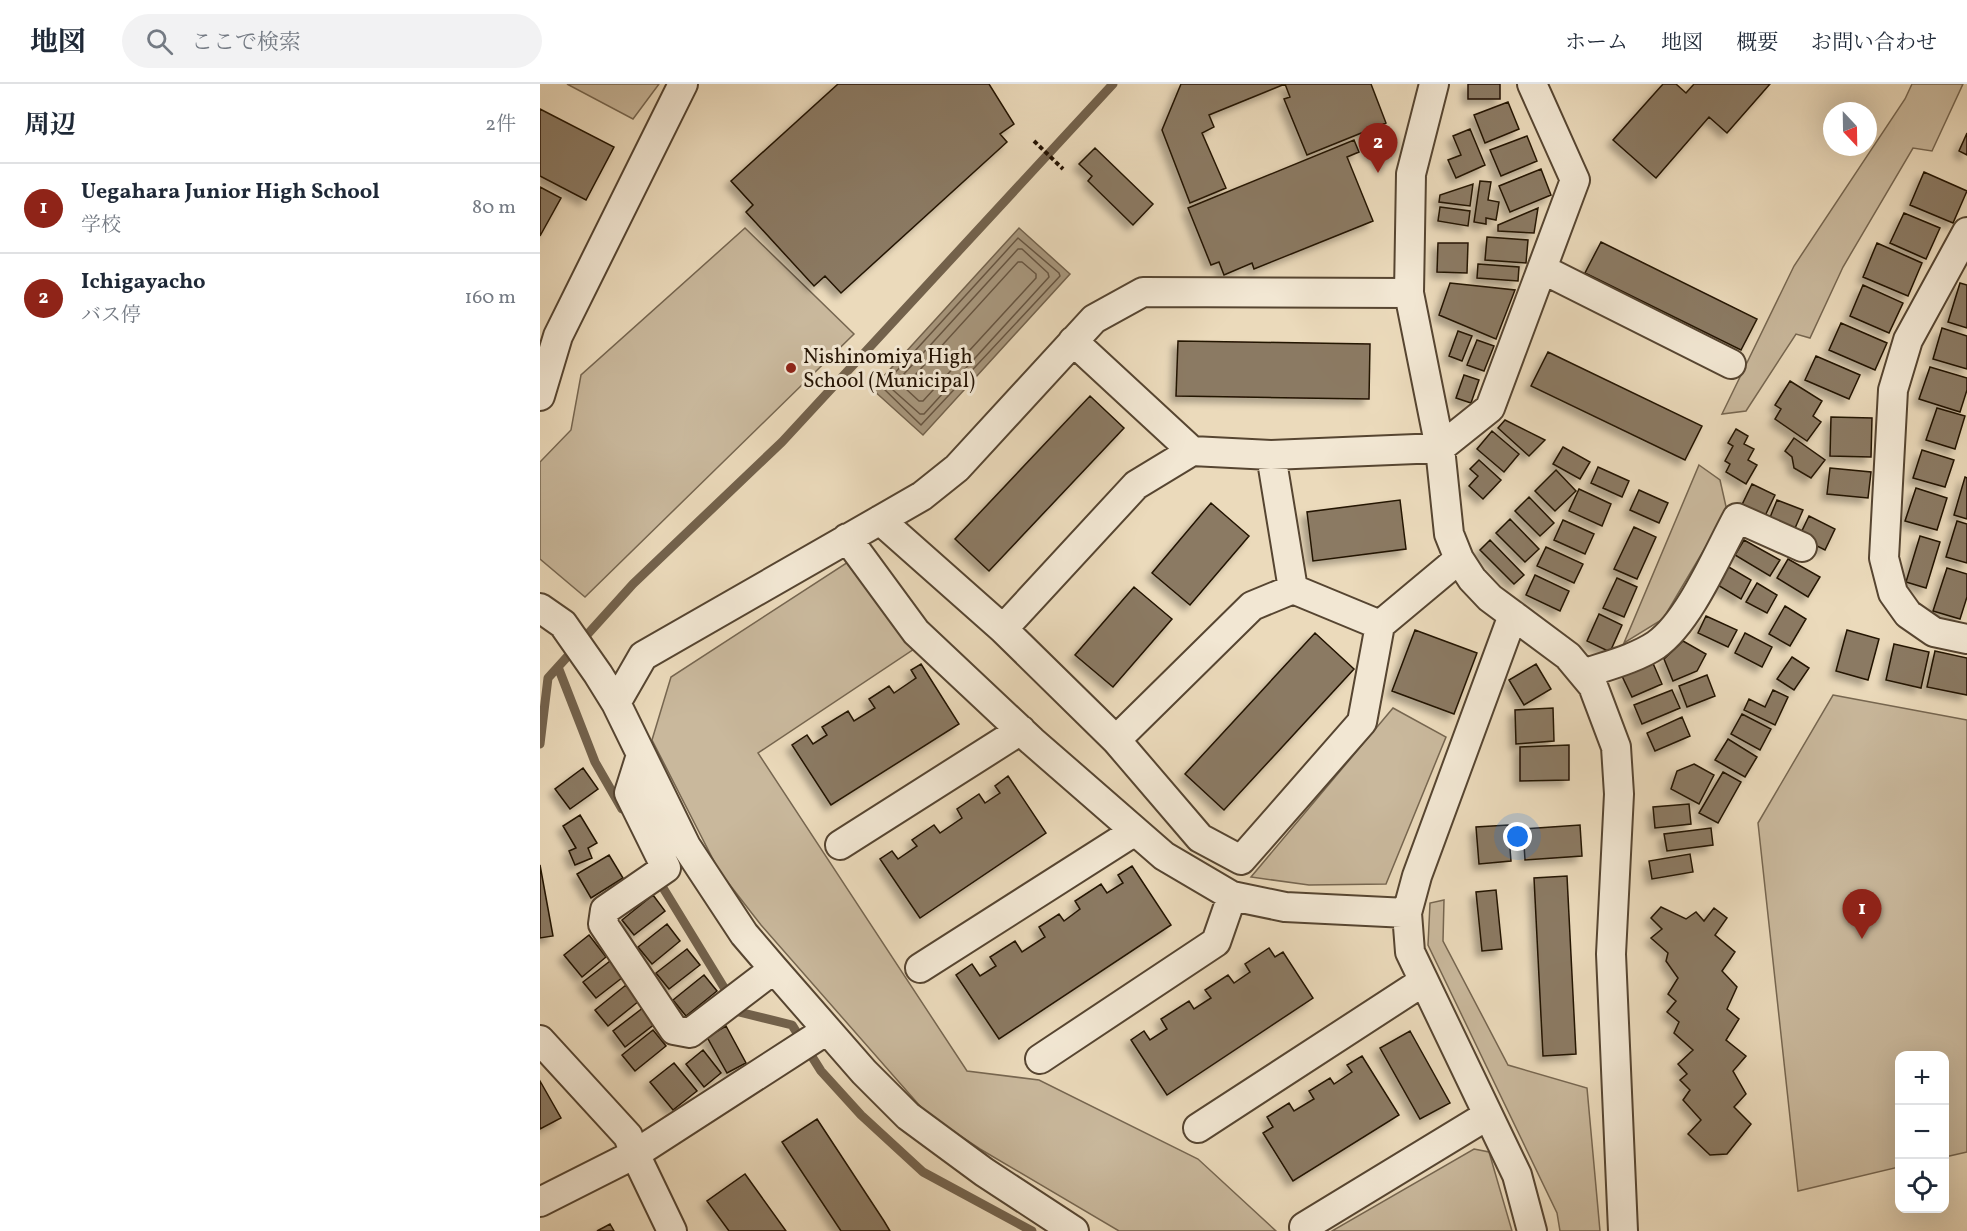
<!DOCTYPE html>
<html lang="ja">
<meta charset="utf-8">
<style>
body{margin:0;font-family:Vollkorn,"Noto Serif JP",serif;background:#f2f2f3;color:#1f2937}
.controls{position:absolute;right:18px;bottom:18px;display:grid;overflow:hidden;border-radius:12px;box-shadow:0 6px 24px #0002}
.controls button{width:54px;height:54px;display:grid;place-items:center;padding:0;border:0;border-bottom:2px solid #e0e1e3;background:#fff;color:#1f2937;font:30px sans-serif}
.compass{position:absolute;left:1283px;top:18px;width:54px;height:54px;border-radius:50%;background:#fff;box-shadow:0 6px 24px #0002;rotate:158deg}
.you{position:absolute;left:978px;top:753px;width:21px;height:21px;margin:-15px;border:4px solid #fff;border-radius:50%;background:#1a73e8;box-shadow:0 0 0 9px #1a73e833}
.badge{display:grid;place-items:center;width:39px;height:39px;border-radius:50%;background:#8f2418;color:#fff;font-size:20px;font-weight:700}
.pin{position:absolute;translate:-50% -50px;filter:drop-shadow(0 2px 3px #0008)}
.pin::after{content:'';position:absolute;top:32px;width:21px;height:18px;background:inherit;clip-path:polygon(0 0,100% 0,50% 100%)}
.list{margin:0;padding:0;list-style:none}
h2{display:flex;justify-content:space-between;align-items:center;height:78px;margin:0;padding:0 24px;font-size:26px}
h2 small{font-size:20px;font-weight:400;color:#747a83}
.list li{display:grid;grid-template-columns:39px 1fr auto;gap:18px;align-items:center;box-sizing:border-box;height:90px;padding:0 24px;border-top:2px solid #e0e1e3}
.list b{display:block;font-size:22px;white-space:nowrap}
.list p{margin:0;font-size:20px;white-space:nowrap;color:#747a83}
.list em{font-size:20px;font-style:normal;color:#747a83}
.icon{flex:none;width:33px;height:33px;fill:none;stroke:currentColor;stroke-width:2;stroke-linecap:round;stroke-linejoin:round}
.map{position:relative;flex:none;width:1427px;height:1147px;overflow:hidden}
header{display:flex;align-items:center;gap:36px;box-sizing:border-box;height:84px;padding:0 30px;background:#fff;border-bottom:2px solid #e0e1e3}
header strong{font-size:28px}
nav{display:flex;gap:33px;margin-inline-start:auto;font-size:21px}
.search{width:420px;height:54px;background:#f2f2f3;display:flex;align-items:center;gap:15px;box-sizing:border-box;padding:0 21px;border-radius:33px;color:#747a83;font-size:22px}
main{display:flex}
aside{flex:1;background:#fff}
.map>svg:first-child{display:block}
.green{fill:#c9b89c;stroke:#766650;stroke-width:1.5}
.water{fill:#a7967c;stroke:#73624c;stroke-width:1.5}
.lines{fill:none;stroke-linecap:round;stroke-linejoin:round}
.shore{stroke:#665440;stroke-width:1.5}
.stream{stroke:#73624c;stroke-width:9}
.building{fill:#8b7a63;stroke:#241303;stroke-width:1.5;filter:url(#shadow)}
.minor-casing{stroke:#564531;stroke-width:32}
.path{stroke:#241303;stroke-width:4;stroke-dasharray:4.5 3;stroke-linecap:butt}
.minor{stroke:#f2e7d3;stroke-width:28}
.poi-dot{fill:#8f2418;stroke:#f2e7d3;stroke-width:2}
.labels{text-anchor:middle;stroke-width:6;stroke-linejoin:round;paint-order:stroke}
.poi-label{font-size:21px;fill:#241303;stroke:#f2e7d3;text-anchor:start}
</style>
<header>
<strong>地図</strong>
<div class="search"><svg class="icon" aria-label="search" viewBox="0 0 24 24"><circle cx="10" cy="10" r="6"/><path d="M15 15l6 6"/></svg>ここで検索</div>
<nav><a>ホーム</a><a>地図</a><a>概要</a><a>お問い合わせ</a></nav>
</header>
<main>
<aside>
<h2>周辺<small>2件</small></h2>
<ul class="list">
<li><span class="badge">1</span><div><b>Uegahara Junior High School</b><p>学校</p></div><em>80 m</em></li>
<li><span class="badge">2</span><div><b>Ichigayacho</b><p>バス停</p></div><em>160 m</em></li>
</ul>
</aside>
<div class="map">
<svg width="1427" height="1147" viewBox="0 0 1427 1147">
<defs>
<filter id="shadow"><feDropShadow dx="-5.5" dy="5.5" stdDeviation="3" flood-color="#0004"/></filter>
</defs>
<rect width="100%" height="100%" fill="#ebdabb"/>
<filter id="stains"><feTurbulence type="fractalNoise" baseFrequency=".00333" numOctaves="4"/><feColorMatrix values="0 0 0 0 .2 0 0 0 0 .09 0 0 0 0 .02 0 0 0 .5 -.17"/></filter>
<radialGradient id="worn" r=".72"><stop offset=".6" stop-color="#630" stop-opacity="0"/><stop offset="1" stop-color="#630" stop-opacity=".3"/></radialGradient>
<!-- green -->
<path class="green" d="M27,0h92l-26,35z
M1372,0h51l-31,67 -19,-3 -70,119 -33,71 -14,-4 -50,77 -24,3 72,-148 111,-167z
M205,144l109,106 -269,263 -45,-38v-97l31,-32 10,-55z
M1159,381l21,15 7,31 -64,108 -39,24z
M308,478l66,87 -156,104 209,318 72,9 159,79 78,72h-157l-139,-82 -53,-35 -166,-189 -42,-54 -67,-131 19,-63z
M1293,611l134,25v432l-22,5 -1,-101h-44l-1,111 -101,24 -40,-368z
M853,624l53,29 -60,147 -77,1 -58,-8z
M904,816l-1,41 65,124 79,23 13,143h-40l-3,-18 -129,-268 2,-42z
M934,1065l15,3 23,79h-180z"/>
<!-- water -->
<path class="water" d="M479,144l51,46 -147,161 -51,-46z"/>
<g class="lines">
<!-- shore -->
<path class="shore" d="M478,154l41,35 1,3 -139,149 -39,-38z
M478,165h4l26,24 1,4 -125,137h-4l-27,-24v-4z
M478,178h4l14,12v4l-113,123h-4l-13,-12v-4z"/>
<!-- stream -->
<path class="stream" d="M18,583l37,95 27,47
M0,660l8,-66 85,-94 149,-142 331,-358
M117,794l82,134 53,13 29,46 40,44 62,57 109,59"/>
</g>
<!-- building -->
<path class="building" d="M298,0h151l25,40 -14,10 7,8 -166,151 -16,-17 -11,10 -68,-74 7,-7 -22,-24z
M641,0h190l15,39 -79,32 -23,-56 6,-2 -5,-13 -76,31 5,12 -12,6 24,55 -36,15 -28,-73z
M928,0h32v15h-32z
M1123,0h13l10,9 8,-9h76l-43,49 -18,-16 -53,61 -43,-38z
M968,18l11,27 -34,14 -11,-28z
M0,25l74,38 -28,53 -46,-24z
M930,45l15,36 -29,13 -8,-18 13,-5 -8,-19z
M1427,49v22l-8,-4z
M987,52l10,25 -36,15 -11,-26z
M814,56l5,12 -12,5 26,64 -119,48 -2,-6 -28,12 -5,-13 -8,3 -23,-57z
M555,64l58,56 -20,21 -45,-44 4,-5 -13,-12z
M1001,85l10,26 -41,17 -11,-26z
M1384,88l43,19 -14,32 -43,-18z
M940,97l11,1 -3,18 11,2 -3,18 -10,-2v6l-12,-2z
M933,100l-3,22 -31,-4 1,-7z
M0,103l21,11 -21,38z
M900,123l30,4 -2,15 -30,-5z
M998,124l-4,25 -36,-2v-6z
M1364,129l36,15 -14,31 -36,-16z
M947,153l41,3 -2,23 -41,-3z
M1061,158l156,77 -16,31 -156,-77z
M898,159h30l-1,30 -30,-1z
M1337,159l45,20 -14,33 -45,-19z
M938,180l41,3 -1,14 -41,-3z
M910,199l65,7 -19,49 -57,-24z
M1420,199l7,2v43l-19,-6z
M1323,201l40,18 -14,30 -39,-17z
M1301,239l46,20 -12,27 -46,-20z
M1402,244l25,8v33l-34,-10z
M918,247l14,5 -10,25 -13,-5z
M937,256l17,6 -10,25 -17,-6z
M638,257l192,3 -1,55 -193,-3z
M1008,268l154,74 -17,34 -154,-74z
M1276,272l44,19 -11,24 -44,-19z
M1390,283l37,11v12l-7,22 -41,-13z
M924,291l15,5 -8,23 -15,-5z
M1250,297l32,20 -9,15 8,6 -14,19 -32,-22 6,-10 -6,-4z
M550,312l34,32 -135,143 -34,-32z
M1397,324l28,8 -10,33 -29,-9z
M1291,333l41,1 -1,39 -41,-1z
M965,336l40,20 -16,16 -31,-28z
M1196,345l12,7 -4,8 10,5 -6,11 9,5 -11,19 -20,-12 4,-8 -5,-3 8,-15 -5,-3z
M952,347l27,23 -15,18 -27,-23z
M1254,354l31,22 -14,18 -17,-10 -2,-11 -7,-6z
M1023,363l27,15 -10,17 -27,-15z
M1382,366l32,10 -9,27 -32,-9z
M939,376l22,20 -18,19 -14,-13 9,-10 -8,-7z
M1058,383l31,14 -7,16 -31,-14z
M1290,384l41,4 -3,26 -41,-4z
M1016,386l20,21 -21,20 -20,-20z
M1425,393l2,1v41l-13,-4z
M1212,400l23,11 -13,27 -23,-11z
M1376,404l31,10 -10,32 -32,-9z
M1039,405l32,15 -9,22 -33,-15z
M1099,406l29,13 -9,20 -29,-13z
M989,413l25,26 -14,13 -25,-25z
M860,416l6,49 -93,12 -6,-49z
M1237,416l26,10 -11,25 -25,-10z
M671,419l38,33 -59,69 -38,-32z
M1269,432l26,13 -10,21 -26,-13z
M970,435l29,30 -14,13 -29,-29z
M1023,436l31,14 -9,20 -31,-14z
M1417,437l10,3v39l-21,-6z
M1094,443l22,10 -19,42 -23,-10z
M1380,452l20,6 -14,46 -20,-6z
M950,456l34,35 -10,9 -34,-34z
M1204,456l36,20 -10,16 -35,-21z
M1006,463l37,17 -9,19 -37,-17z
M1248,475l32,18 -12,20 -31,-19z
M1187,482l24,14 -10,19 -25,-15z
M1407,484l20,6v23l-7,22 -27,-8z
M995,491l34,16 -9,20 -34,-16z
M1077,494l20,9 -13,30 -21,-9z
M1217,499l20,12 -10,18 -21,-11z
M594,503l38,32 -59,68 -38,-32z
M1245,522l21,13 -16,27 -21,-12z
M1059,530l23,11 -12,27 -23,-11z
M1166,532l31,14 -9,17 -30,-14z
M875,546l62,23 -23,61 -62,-23z
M1307,546l32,9 -11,41 -32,-9z
M775,549l39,36 -130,141 -39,-36z
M1205,549l27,14 -10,20 -27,-14z
M1143,557l23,13 -9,17 -24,10 -9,-22z
M1354,560l35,8 -8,36 -35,-8z
M1395,567l32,7v37l-40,-8z
M1252,573l17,11 -15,22 -17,-11z
M1112,577l10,23 -30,13 -10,-21z
M381,580l38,60 -128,81 -39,-60 15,-10 6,9 14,-9 -5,-8 26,-16 6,10 21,-13 -6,-9 20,-13 5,7 22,-15 -5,-8z
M996,580l15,25 -27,16 -15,-25z
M1167,591l8,21 -28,11 -8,-21z
M1132,606l8,18 -38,16 -8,-19z
M1233,606l15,7 -13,28 -31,-15 5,-11 16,8z
M1013,624l1,33 -38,3 -1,-34z
M1202,630l29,15 -11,21 -29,-16z
M1142,633l8,19 -35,15 -8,-18z
M1188,655l29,18 -12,20 -30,-17z
M1029,661v35l-49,1v-34z
M1154,680l20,11 -15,29 -28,-15 6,-18z
M43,684l15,21 -28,20 -15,-20z
M1183,688l18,10 -23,41 -19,-10z
M468,692l38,57 -126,85 -40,-59 12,-8 6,8 19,-13 -5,-6 22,-15 6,8 22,-15 -5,-9 22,-15 6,9 15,-10 -5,-7z
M1149,720l2,20 -36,4 -2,-21z
M40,731l17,28 -9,5 4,10 -17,7 -6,-14 7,-3 -13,-22z
M968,741l3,36 -32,3 -3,-37z
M1040,741l2,31 -57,4 -2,-31z
M1171,744l2,17 -46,6 -3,-17z
M1150,770l3,18 -41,7 -3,-18z
M69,771l14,23 -32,20 -14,-24z
M0,781l13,71 -13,2z
M592,782l39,59 -172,114 -43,-64 16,-11 8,12 16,-10 -6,-9 25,-16 7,11 23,-15 -6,-10 20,-13 5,7 16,-12 -5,-8 26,-17 6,9 16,-10 -5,-8z
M1027,792l9,178 -33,2 -9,-178z
M956,806l6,59 -20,2 -6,-59z
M113,811l12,16 -31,24 -12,-15z
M1121,823l25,12 10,-7 8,9 10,-13 13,10 -12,17 20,17 -13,19 15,16 -10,22 12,10 -13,21 20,16 -13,15 13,23 -12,13 17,17 -24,30 -17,1 -22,-21 13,-14 -18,-20 7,-10 -10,-10 7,-6 -9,-10 15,-14 -19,-17 5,-11 -12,-10 9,-11 -8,-7 10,-16 -12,-17 2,-8 -17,-15 11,-9 -11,-11z
M127,840l13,17 -28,23 -14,-17z
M49,851l17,22 -24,20 -18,-22z
M729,864l6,9 8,-5 30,46 -146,97 -36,-55 13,-9 6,9 17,-11 -6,-10 28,-18 5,8 17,-11 -6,-8 23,-15 6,8 16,-11 -5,-8z
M147,865l13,16 -31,24 -13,-16z
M74,874l13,16 -31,24 -13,-16z
M164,891l13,16 -31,25 -13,-16z
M86,901l13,16 -31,25 -13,-16z
M104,923l12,16 -31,24 -12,-16z
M186,942l20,37 -19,10 -20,-36z
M113,946l13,16 -31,25 -13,-16z
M870,947l40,72 -30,16 -40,-71z
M163,966l18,23 -17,14 -18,-23z
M822,972l37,59 -106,66 -30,-48 10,-6 -6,-10 22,-14 5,8 20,-12 -5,-8 21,-13 4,6 18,-12 -5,-7z
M134,979l23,28 -24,19 -23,-28z
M0,997l21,37 -21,11z
M277,1035l67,102 6,10h-49l-59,-89z
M205,1090l41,57h-57l-22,-30z
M70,1140l4,7h-17z"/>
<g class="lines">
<!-- minor casing -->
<g class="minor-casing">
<path id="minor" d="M894,0l-23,90 -2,119 31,155 9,86 10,25 13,20 18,19 78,58 25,30 23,61 3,47 -8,160 12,277
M1427,148l-59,108 -15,50 -9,168 9,35 15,21 26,18 33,7
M1002,185l189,95
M533,257l119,110
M0,312l18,-60 125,-252
M731,371l22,134
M340,436l123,109 113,111 84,98 41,22 121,-138 18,-97 79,-66
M307,454l69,94 116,109 132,115 68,40 53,11 122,6
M0,524l23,16 35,50 18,29 70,143 58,88 30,35 90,103 44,44 76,56 90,59
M973,531l-96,261 -10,37 3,39 107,223 15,56
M463,545l133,-144 56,-34 79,4 169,-7 50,-40 85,-228 -43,-96
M1043,590c23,-8 52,-15 73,-29 33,-23 61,-90 81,-127l65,29
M76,619l27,-47 279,-160 35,-28 137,-149 49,-27 266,1
M576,656l136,-134 41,-17 87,36
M101,671l-12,38 37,75 -61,42 -2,14 71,106 16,3 84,-64
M300,761l181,-115
M380,884l215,-137
M0,956l88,96 7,18 192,-124
M500,975l176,-117 16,-46
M658,1044l226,-147
M0,1118l95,-48 37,77
M764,1143l184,-112"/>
</g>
<!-- path -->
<path class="path" d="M494,57l29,28"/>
<!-- minor -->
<use href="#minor" class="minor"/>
</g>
<!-- markers -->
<circle class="poi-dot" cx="251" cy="284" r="6"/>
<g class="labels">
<!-- poi labels -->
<g class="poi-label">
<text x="263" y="279">Nishinomiya High<tspan x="263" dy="24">School (Municipal)</tspan></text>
</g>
</g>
<rect width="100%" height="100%" filter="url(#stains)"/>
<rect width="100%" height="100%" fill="url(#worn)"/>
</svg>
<div class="controls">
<button>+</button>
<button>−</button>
<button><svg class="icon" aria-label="locate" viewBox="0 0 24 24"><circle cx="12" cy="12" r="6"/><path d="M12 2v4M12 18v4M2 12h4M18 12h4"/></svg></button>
</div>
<svg class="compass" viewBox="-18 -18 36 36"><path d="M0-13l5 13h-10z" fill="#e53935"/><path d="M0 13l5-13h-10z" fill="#747a83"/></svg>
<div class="you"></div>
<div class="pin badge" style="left:1322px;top:855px">1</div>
<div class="pin badge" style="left:838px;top:89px">2</div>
</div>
</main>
